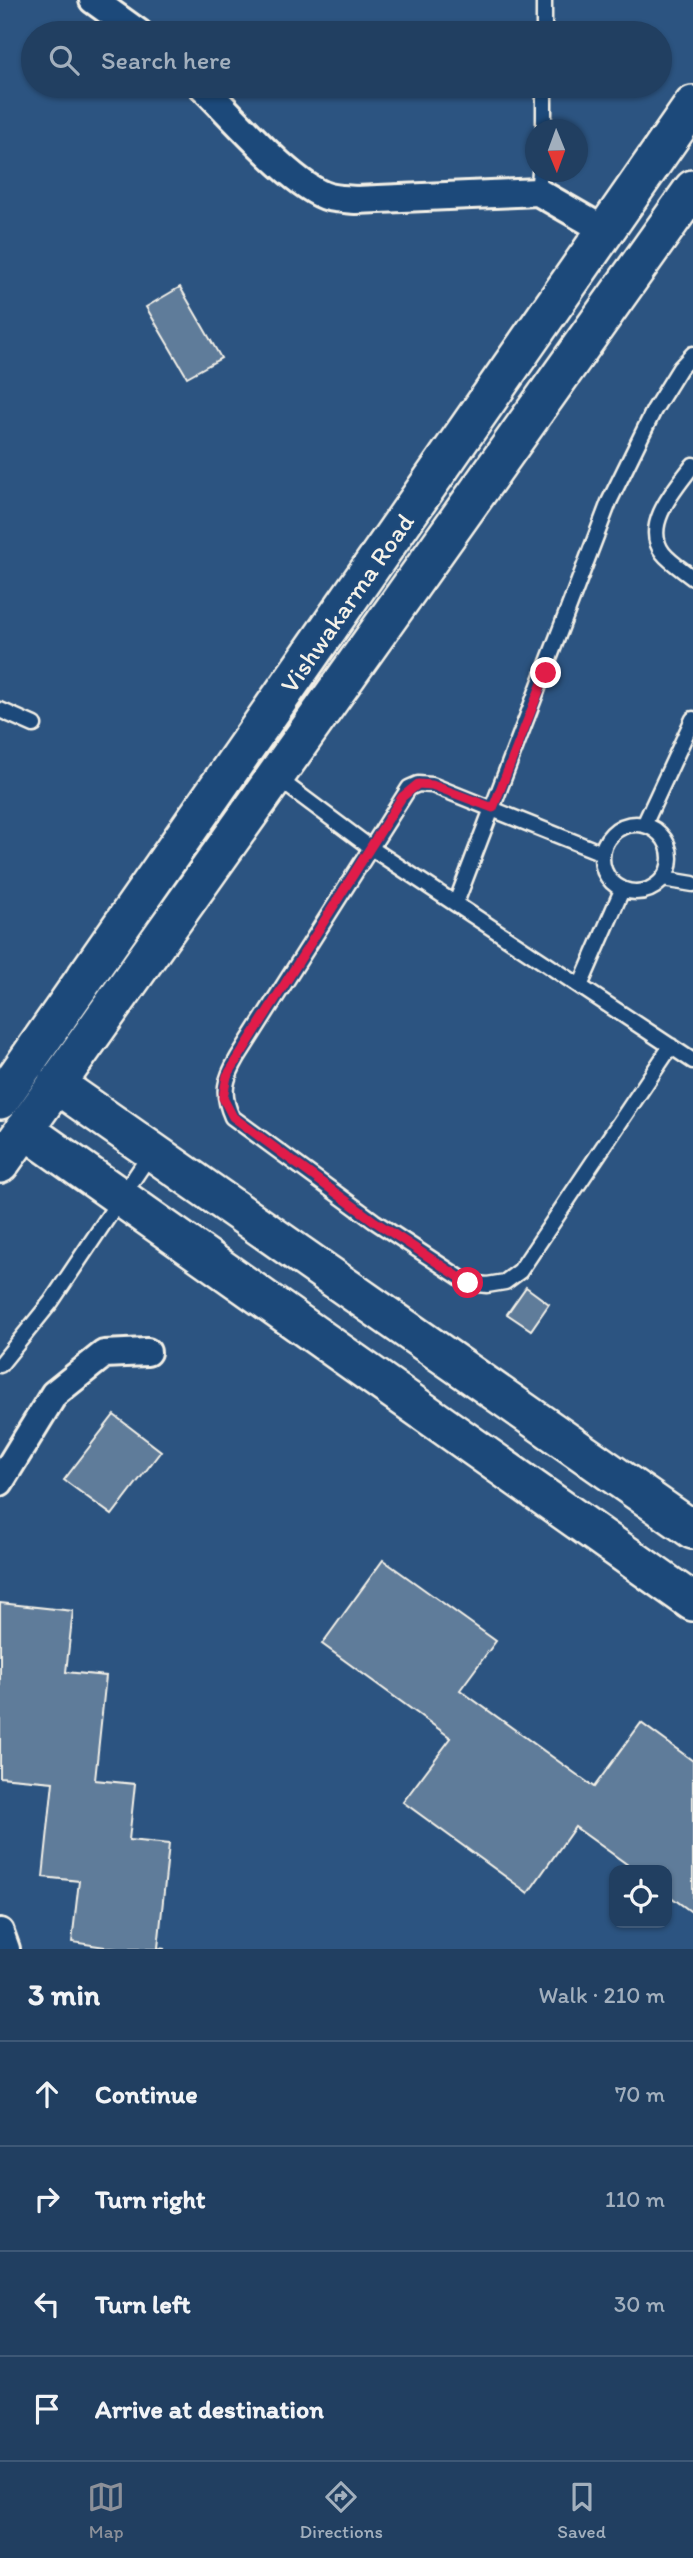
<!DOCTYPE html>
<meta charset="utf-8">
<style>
body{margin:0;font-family:Itim,sans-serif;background:#2d4a6a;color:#f1f3f6}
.controls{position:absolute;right:21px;bottom:21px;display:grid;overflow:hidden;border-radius:14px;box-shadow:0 2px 5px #0004}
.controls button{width:63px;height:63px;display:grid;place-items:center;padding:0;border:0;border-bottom:2px solid #3e5876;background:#213f61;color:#f1f3f6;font:35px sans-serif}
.compass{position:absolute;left:525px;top:119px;width:63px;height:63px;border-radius:50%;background:#213f61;box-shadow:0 2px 5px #0004;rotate:179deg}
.stop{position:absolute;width:21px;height:21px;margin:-16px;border:5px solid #e11d48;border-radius:50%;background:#fff}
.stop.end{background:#e11d48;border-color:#fff;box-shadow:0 2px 7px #0008}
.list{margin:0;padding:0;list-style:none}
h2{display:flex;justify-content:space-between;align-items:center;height:91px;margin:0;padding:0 28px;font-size:30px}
h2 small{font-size:23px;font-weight:400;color:#a2afbd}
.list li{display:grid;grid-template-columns:46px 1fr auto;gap:21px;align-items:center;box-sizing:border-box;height:105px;padding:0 28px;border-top:2px solid #3e5876}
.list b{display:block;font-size:26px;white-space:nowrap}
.list em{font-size:23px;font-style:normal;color:#a2afbd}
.icon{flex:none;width:38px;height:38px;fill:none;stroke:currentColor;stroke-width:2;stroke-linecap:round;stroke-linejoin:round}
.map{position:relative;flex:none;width:693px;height:1949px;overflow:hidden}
.search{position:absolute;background:#213f61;box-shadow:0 2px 5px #0004;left:21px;right:21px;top:21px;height:77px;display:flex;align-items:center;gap:18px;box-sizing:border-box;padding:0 24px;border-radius:38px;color:#a2afbd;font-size:26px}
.sheet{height:511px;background:#213f61}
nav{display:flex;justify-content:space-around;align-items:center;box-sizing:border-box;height:98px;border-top:2px solid #3e5876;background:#213f61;font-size:19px;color:#a2afbd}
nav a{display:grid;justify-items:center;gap:4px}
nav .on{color:#8c9099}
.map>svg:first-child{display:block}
.building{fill:#5e7b9a;stroke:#f4f1e8;stroke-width:2}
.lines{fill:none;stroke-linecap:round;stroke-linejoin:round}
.lane-casing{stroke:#f4f1e8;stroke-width:19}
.street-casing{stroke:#f4f1e8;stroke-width:32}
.secondary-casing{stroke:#f4f1e8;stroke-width:42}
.lane{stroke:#1f4a7a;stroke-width:14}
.street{stroke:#1f4a7a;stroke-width:26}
.secondary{stroke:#1f4a7a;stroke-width:37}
.route{stroke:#e11d48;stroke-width:9}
.labels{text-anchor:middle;stroke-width:5;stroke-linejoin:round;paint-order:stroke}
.street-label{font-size:26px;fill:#f4f1e8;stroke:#1f4a7a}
</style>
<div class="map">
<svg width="693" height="1949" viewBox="0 0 693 1949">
<rect width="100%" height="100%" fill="#2c5481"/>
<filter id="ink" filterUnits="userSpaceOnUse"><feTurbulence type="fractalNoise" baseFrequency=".0143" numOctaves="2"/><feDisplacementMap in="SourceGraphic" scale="14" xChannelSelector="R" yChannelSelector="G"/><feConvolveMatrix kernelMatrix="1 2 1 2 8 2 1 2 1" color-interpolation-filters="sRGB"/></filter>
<g filter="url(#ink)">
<!-- building -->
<path class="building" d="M180,287l41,71 -34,19 -41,-70z
M526,1287l23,17 -18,26 -24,-16z
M114,1415l47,36 -49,64 -48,-35z
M383,1560l113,81 -36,49 134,97 47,-64 52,38v152l-26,-19v-24h-32l-60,-43 -47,66 -125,-91 48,-64 -129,-94z
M0,1603l73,8 -7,61 40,4 -11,104 40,4 -6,56 40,4 -11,104 7,1h-47l-46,-7 7,-61 -36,-4 10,-95 -53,-5z"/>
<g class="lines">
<!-- lane casing -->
<g class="lane-casing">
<path id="lane" d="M544,0v33
M544,130v-44
M538,192l2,-20
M693,465c-16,22 -52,60 -30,88 7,9 20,17 30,25
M0,710l34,15
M276,777l95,71 322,213
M602 858a34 34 0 1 1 68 0a34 34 0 1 1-68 0Z
M644,825l49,-106
M602,853l-170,-68 -14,-1 -9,4 -171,269c-13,22 -17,36 -6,60l142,104 94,62 19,2 18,-3 15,-11 151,-225
M663,879l30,5
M456,903l153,-401 45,-92 26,-42 13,-14
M581,984l41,-94
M0,1365l51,-63 100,-149"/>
</g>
<!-- street casing -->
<g class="street-casing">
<path id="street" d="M93,0l46,33
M202,86c29,28 91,101 127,111 8,2 18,2 27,3l182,-8 68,39
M0,1482l54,-88 50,-40 43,-2
M0,1932l6,17"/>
</g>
<!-- secondary casing -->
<g class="secondary-casing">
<path id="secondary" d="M56,1084l637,446
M0,1100l693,-995
M24,1129l669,473
M0,1164l693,-975"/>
</g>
<!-- lane -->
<use href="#lane" class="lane"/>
<!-- street -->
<use href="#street" class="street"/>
<!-- secondary -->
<use href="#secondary" class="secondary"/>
</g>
</g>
<g class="lines" filter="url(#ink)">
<!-- route -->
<path class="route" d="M468,1283l-94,-62 -141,-104 -10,-19 4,-22 175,-279 16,-13 14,1 61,23 53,-135"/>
</g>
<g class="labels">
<!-- street labels -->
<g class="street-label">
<text transform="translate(347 603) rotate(-55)" y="9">Vishwakarma Road</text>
</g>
</g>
</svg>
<div class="controls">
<button><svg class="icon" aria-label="locate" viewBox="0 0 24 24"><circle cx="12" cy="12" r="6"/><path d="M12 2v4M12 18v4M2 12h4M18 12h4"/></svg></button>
</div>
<svg class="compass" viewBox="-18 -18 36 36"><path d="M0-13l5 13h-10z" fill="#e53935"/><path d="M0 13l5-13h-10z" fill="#a2afbd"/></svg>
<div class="stop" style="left:468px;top:1283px"></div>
<div class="stop end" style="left:546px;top:673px"></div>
<div class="search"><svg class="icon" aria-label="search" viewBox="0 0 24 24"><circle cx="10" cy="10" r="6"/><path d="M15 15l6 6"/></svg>Search here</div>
</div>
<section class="sheet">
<h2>3 min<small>Walk · 210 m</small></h2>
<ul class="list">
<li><svg class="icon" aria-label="ahead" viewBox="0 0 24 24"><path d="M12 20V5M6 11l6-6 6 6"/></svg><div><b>Continue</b></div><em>70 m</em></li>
<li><svg class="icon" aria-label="right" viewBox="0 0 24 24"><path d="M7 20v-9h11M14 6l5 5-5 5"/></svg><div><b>Turn right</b></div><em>110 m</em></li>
<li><svg class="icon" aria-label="left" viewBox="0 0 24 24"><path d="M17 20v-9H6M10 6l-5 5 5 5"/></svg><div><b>Turn left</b></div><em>30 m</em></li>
<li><svg class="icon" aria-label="arrive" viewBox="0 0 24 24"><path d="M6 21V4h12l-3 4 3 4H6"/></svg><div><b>Arrive at destination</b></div></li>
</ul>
</section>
<nav>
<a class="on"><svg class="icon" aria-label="map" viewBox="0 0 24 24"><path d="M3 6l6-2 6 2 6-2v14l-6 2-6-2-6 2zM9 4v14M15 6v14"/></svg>Map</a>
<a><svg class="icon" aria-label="directions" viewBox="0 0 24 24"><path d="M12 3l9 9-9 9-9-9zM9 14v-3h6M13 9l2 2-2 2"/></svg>Directions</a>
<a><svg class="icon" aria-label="saved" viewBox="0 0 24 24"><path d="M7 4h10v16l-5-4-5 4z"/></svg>Saved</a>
</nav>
